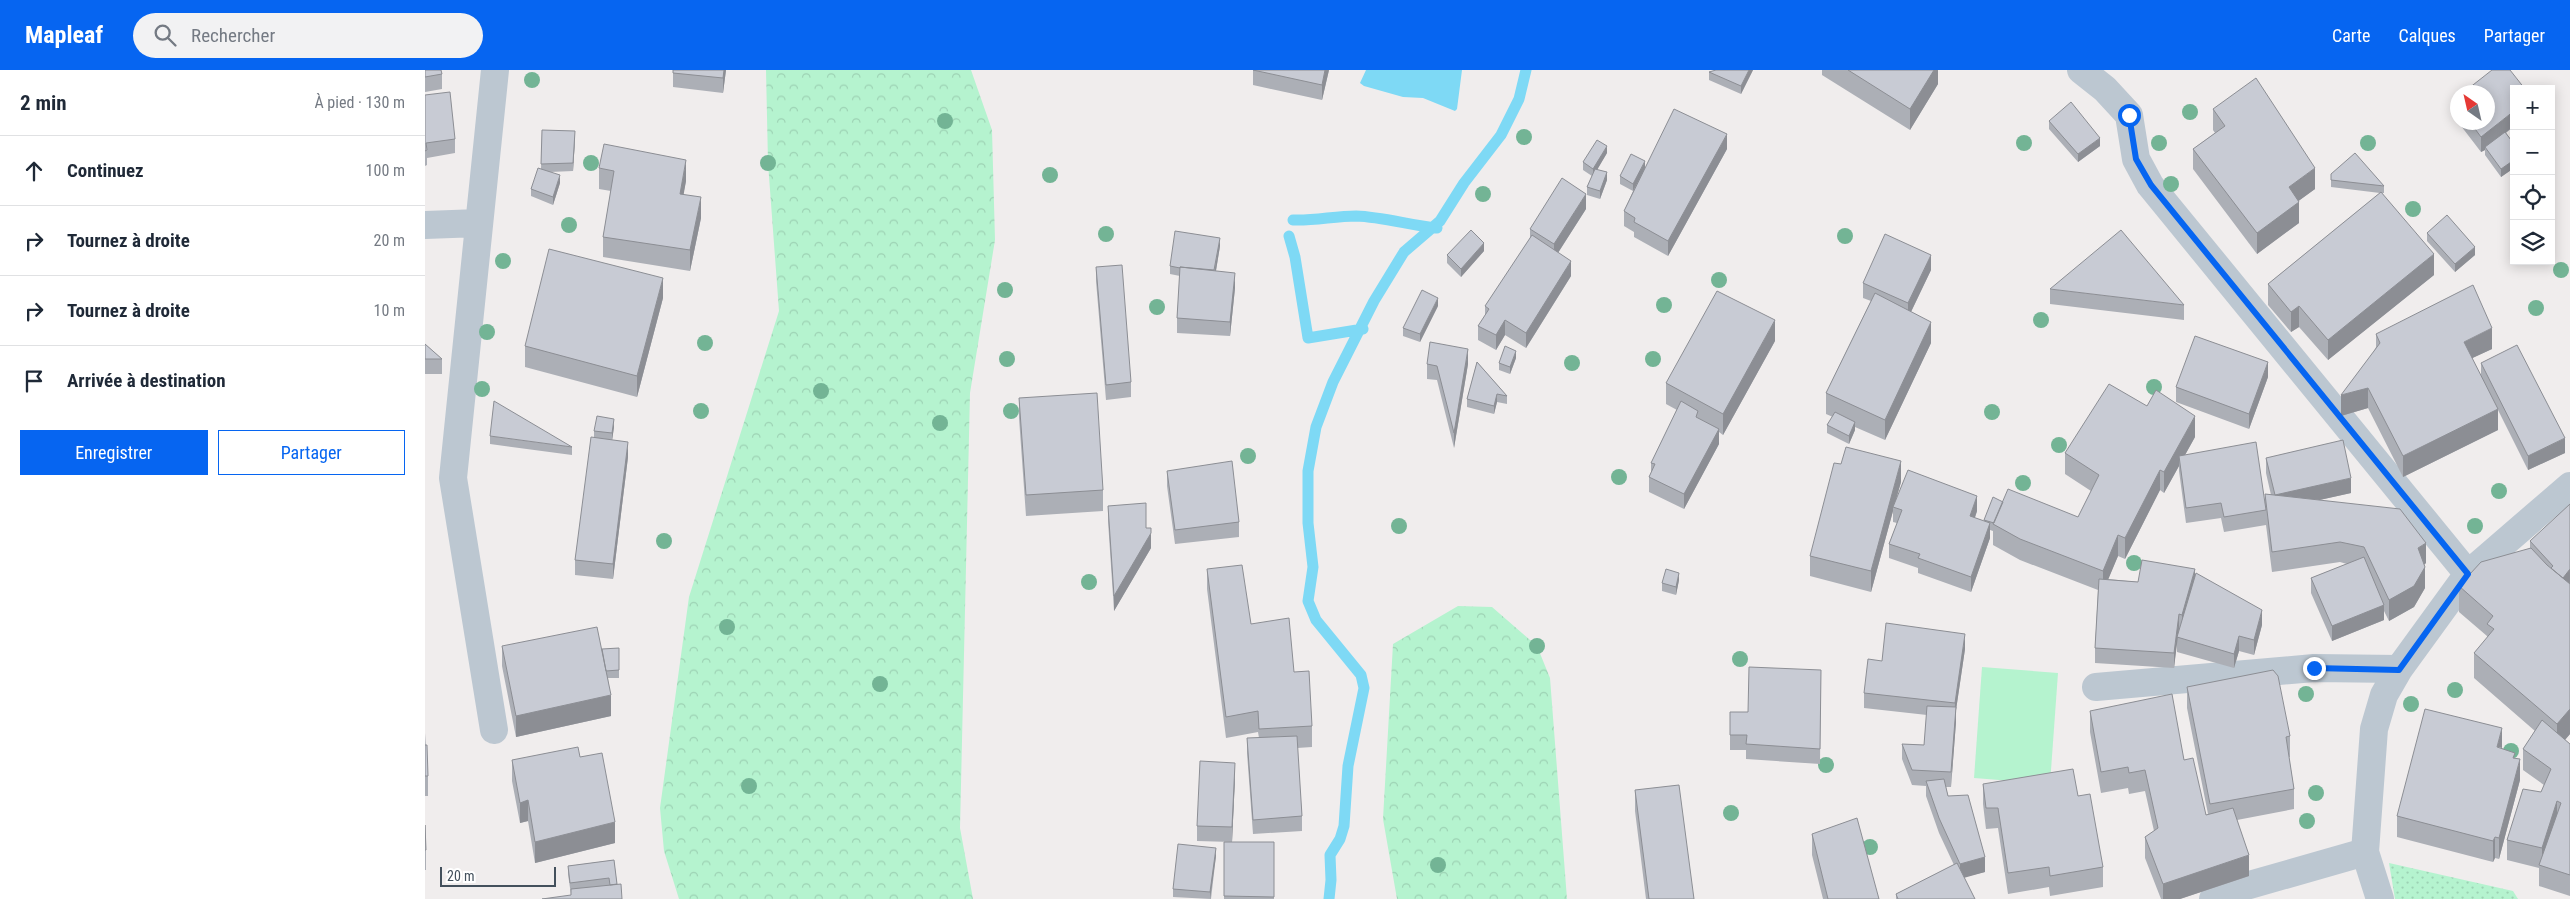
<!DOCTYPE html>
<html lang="fr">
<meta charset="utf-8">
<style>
body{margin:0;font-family:"Roboto Condensed",sans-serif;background:#f2f2f3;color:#1f2937}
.controls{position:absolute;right:15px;top:15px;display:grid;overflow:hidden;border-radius:0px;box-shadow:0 2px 12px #0003}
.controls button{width:45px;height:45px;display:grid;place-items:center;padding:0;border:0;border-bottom:1px solid #e0e1e3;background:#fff;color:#1f2937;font:25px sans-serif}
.compass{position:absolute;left:2025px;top:15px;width:45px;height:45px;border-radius:50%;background:#fff;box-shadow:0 2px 12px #0003;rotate:326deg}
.scale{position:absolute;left:15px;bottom:12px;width:116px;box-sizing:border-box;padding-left:5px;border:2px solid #43505c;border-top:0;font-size:14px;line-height:18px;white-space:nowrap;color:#43505c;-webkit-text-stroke:4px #fff;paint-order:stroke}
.stop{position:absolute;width:15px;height:15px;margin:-11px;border:4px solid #0665f1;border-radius:50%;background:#fff}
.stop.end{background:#0665f1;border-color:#fff;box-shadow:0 1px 5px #0008}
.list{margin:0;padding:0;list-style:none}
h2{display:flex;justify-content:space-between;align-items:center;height:65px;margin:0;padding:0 20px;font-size:21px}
h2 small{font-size:16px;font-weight:400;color:#747a83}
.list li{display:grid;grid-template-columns:32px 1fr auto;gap:15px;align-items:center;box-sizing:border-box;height:70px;padding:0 20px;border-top:1px solid #e0e1e3}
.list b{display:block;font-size:19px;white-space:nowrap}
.list em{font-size:16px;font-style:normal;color:#747a83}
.actions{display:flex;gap:10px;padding:15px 20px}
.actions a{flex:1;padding:11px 0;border:1px solid #0665f1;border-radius:0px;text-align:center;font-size:18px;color:#0665f1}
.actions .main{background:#0665f1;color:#fff}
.icon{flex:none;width:28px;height:28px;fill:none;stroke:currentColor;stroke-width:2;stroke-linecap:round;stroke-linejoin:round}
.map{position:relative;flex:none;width:2145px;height:829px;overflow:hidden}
header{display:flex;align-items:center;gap:30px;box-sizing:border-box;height:70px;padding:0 25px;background:#0665f1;color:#fff}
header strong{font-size:24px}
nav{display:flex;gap:28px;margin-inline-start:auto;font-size:18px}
.search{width:350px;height:45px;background:#f2f2f3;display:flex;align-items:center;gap:12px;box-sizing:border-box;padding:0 18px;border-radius:28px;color:#747a83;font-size:19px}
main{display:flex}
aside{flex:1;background:#fff}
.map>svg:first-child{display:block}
.grass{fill:url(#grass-dots)}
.forest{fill:url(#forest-crowns)}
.pitch{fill:#b5f3cf}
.water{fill:#7ed9f5}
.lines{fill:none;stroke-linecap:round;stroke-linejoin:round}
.stream{stroke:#7ed9f5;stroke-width:11}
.minor{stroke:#bcc7d1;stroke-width:28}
.tree{fill:#73b495}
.wall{fill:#acafb6}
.shaded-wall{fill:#8c8e94}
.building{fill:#c8cbd4;stroke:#8c8e94}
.route{stroke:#0665f1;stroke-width:6}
</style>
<header>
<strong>Mapleaf</strong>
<div class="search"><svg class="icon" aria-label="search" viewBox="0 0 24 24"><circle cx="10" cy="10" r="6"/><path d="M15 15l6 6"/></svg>Rechercher</div>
<nav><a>Carte</a><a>Calques</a><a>Partager</a></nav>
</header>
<main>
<aside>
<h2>2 min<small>À pied · 130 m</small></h2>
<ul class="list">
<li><svg class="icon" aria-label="ahead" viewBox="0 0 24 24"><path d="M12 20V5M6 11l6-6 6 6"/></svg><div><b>Continuez</b></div><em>100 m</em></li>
<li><svg class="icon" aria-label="right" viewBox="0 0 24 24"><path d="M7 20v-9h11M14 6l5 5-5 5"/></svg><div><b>Tournez à droite</b></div><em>20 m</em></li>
<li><svg class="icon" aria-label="right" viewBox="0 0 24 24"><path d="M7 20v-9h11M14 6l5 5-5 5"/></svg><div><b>Tournez à droite</b></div><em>10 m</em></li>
<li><svg class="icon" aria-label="arrive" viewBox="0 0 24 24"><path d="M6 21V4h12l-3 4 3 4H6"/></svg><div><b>Arrivée à destination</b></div></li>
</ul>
<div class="actions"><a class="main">Enregistrer</a><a>Partager</a></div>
</aside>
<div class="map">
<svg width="2145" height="829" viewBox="0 0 2145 829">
<defs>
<pattern id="grass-dots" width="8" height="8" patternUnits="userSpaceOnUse" patternTransform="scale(1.25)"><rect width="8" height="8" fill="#b5f3cf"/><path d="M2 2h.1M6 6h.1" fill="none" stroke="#9dd2b4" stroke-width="1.8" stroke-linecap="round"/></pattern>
<pattern id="forest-crowns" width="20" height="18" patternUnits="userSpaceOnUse" patternTransform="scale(1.25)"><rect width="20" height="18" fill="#b5f3cf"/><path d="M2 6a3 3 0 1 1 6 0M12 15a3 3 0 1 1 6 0" fill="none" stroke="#9dd2b4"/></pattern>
</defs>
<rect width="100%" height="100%" fill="#f0eded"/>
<!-- grass -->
<path class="grass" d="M1964,793l124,28 5,8h-123z"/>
<!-- forest -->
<path class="forest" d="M341,0h205l21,60 3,110 -25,153 -10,435 13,71h-294l-15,-48 -4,-43 29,-211 90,-286 -11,-148z
M1033,536l34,1 45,39 13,32 17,221h-170l-14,-80 10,-175z"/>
<!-- pitch -->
<path class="pitch" d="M1557,597l76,6 -8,111 -76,-6z"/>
<!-- water -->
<path class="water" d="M941,0h96l-5,39 -2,2 -32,-13 -20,-1 -39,-11 -4,-3z"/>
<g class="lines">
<!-- stream -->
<path class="stream" d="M868,150c21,1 42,-4 63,-4 27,1 53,9 81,12
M864,166l6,21 13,81 55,-9
M904,829l2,-19 -1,-25 10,-16 4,-13 4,-60 16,-78 -3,-13 -45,-55 -8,-19 5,-34 -5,-44v-52l8,-44 17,-45 41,-81 30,-49 36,-31 24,-38 37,-48 18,-36 7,-29"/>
<!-- minor -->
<path class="minor" d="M1656,0l24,19 24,26 7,44 14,26 318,389
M0,155l54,-2
M1671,617l218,-19 85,1
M69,660l-41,-252 42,-408
M1788,829l33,-13 119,-34
M1955,829l-15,-47 9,-123 10,-34 15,-26 69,-95 102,-88"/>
</g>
<!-- trees -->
<g class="tree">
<circle cx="107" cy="10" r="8"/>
<circle cx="1765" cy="42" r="8"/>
<circle cx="520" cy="51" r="8"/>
<circle cx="1099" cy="67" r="8"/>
<circle cx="1599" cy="73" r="8"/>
<circle cx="1734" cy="73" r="8"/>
<circle cx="1943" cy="73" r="8"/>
<circle cx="166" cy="93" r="8"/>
<circle cx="343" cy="93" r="8"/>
<circle cx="625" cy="105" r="8"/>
<circle cx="1746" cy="114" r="8"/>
<circle cx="1058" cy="124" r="8"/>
<circle cx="1988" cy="139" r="8"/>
<circle cx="144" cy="155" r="8"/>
<circle cx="681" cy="164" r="8"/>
<circle cx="1420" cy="166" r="8"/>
<circle cx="78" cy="191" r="8"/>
<circle cx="2136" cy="200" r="8"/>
<circle cx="1294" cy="210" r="8"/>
<circle cx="580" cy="220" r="8"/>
<circle cx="1239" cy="235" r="8"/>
<circle cx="732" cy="237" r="8"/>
<circle cx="2111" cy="238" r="8"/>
<circle cx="1616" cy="250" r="8"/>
<circle cx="62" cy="262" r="8"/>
<circle cx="280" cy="273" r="8"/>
<circle cx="582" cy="289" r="8"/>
<circle cx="1228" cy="289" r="8"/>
<circle cx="1147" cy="293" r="8"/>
<circle cx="1729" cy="317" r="8"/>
<circle cx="57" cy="319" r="8"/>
<circle cx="396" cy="321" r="8"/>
<circle cx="276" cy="341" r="8"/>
<circle cx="586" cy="341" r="8"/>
<circle cx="1567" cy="342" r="8"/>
<circle cx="515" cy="353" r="8"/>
<circle cx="1634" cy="375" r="8"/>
<circle cx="823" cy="386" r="8"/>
<circle cx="1194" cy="407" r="8"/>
<circle cx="1598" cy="413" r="8"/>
<circle cx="2074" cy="421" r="8"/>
<circle cx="974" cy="456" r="8"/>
<circle cx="2050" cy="456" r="8"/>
<circle cx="239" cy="471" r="8"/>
<circle cx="1709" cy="493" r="8"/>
<circle cx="664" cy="512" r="8"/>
<circle cx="302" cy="557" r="8"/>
<circle cx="1112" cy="576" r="8"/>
<circle cx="1315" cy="589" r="8"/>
<circle cx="455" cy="614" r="8"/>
<circle cx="2030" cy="620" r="8"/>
<circle cx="1881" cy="624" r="8"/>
<circle cx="1986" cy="634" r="8"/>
<circle cx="2086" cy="681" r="8"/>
<circle cx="1401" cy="695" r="8"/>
<circle cx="324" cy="716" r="8"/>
<circle cx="1891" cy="723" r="8"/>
<circle cx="1306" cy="743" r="8"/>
<circle cx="1882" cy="751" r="8"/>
<circle cx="1445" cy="777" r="8"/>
<circle cx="1013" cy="795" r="8"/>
</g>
<!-- wall -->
<path class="wall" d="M0,0l17,4v15l-17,3z
M248,0h53l-3,23 -50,-6z
M828,0h76l-7,30 -69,-15z
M1328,0l-12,24 -32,-14v-8z
M1397,0h116v14l-28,46 -88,-55z
M0,25l30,44v14l-28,5v7l-2,1z
M2032,28v24l-4,-6v-15z
M1788,39l102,80 -17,12 1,22 -42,31 -64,-85v-20l22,-16 -2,-3z
M1624,51l51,25 -22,16 -29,-33z
M2033,52h29l27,4 -8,7 8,11v24l-13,9 -16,-22v-5l-4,2z
M117,60l33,9 -2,32 -23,1 10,11 -7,22 -22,-9v-7l10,-20z
M1302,79l-59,107 -34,-19v-5l-10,-6v-15l9,-20 -13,-7v-8l25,-7z
M1182,83l-10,16 10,11 -7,19 -13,-4v-8l5,-11 -9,-6v-8z
M174,98l87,13 -3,14 18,23 -11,53 -87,-14v-20l8,-46 -12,-2z
M1906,104l53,12v7h-2l52,82 -106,85 -29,-33 -8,5 -23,-27v-21l112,-91 -49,-6z
M1161,139l-28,44 13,23 -45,72 -21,-13 -9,15 -18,-10v-14l7,-10v-10l45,-67v-10z
M2002,163l48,22 -20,17 -28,-31z
M795,176l-4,25 19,17 -5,48 -53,-3v-15l3,-42 -10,-2v-8z
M1059,181l-23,26 -14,-14v-8z
M671,197l35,115v15l-25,3 -10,-119z
M1506,200l-20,42 20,31 -46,97 -30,-13v3l-6,14 -22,-11v-8l6,-8 -7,-3v-21l45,-92 -8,-3v-15z
M1625,219l134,16v15l-134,-16z
M238,228l-26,99 -112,-30v-21z
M1013,236l-18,36 -17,-6v-8z
M1951,264l116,15 -20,9 9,18v-13l84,90 -37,17 -30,-60v20l-95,47 -35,-69 -27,8 35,-69z
M1350,271l-52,94 -4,-3v12l-35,65 -35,-17v-15l2,-4v-10l26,-53 -11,-6v-21z
M0,274l17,15v15h-17z
M1091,288l-6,16 -11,-4v-7z
M1052,292l30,34v8l-10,-2 -3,12 -27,-7v-8z
M1002,294h41l-14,84 -17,-68 -10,-1z
M1843,307l-19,52 -73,-27v-15z
M594,328l84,92v21l-77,5 -7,-98z
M189,357l-2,13 16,17 -15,122 -38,-4v-15l19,-122v-7z
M65,366l82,11v8l-82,-11z
M1770,367l-10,18 80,47v-8l6,1 -5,-22v-15l85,35 -32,7 107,63 -2,2 1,23 -11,19 -25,14 -5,-10v9l-52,21 -21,-48v-15l36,-14 -7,-2 -68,10 -6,-47 -42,7 -3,-14 -35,5 -7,-52v-5l-15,27 -4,-3 -35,69 -7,-3 -10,23 30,3 57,-5 67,48 -8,30 -15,-4 -5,17 -57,-16v-13l-3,29 -79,-5v-15l3,-58 -78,-30 -27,-15v-14l-3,-1v8l-19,54 -53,-19v-5l-29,-10v-14l8,-21 -4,-1v-11l-22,81 -61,-16v-20l91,-74 -5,17 81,12 -2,7 9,3v-1l19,-18 75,15 13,-26 -26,-17v-21z
M742,401l72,51v15l-64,7 -8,-58z
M2145,434v230l-5,6 5,4v152l-31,-10v-18l-32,-8v-20l34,-48 3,-7 -21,-15v-21l12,-18 -61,-53v-25l13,-15v-2l-28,-24v-26l71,-37v-8z
M683,436l38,22 5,20 -37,63 -6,-90z
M782,499l44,55 43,48 18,54v21l-15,1 5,68v15l-49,3 -6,-81v-15h12l-1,-6 -32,6 -19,-149z
M1254,510l-3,15 -14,-4v-8z
M77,576l100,4 17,-2v30h-11l3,38 -95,21 -14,-71z
M1540,579l-9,61v12l-5,65h-5l2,9 37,76 -21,5 11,22h-79v-5l58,-29 -15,-32 -13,-37v-10l-14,-1 -10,-26v-15l22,1 3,-30 -63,-7v-15l18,-32z
M1396,600l-1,94 -74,-5v-9h-16v-38h18z
M1762,617l103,49v21h-1l5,32v20l-57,11 12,56 -69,23h-19l-16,-41v-21l9,-6 -9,-40 -16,3 -1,-6 -27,5 -11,-61v-21l94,49 22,55 2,-1 -21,-106z
M0,663l3,43v20h-3z
M2077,678l13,10 5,22 -21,79 -4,-1 -2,4 -96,-25v-21z
M155,687l35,86 -80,20 -7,-42 -8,2 -8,-42v-21z
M810,708l-3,64 -35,-1v-15z
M1558,714l95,12 25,71v20l-53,9 -1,-9 -41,7 -10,-66 -12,1 -3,-25z
M1210,720l59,109h-48l-11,-88z
M0,755l1,25v20h-1z
M1387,764l67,65h-56l-11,-44z
M799,772h50v57h-50z
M791,786l-5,43 -38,-2v-8z
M189,790l3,24 -46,11 -3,-21v-8z"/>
<!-- shaded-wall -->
<path class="shaded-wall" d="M299,0h2l-3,23v-15z
M900,0h4l-7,30v-15z
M1324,0h4l-12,24v-8z
M1509,0h4v14l-28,46v-21z
M2089,41v15l-28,22 -1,-1v3l-4,2v-15z
M150,61v8l-2,32v-8z
M1302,64v15l-59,107v-15z
M1675,68v8l-22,16v-8z
M1182,76v7l-14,24v-8z
M261,90v21l-6,34v-21z
M2089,90v8l-13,9v-8z
M1220,91v8l-12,22v-7z
M1890,98v21l-26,19v-21z
M1182,102v8l-7,19v-8z
M135,105v8l-7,22v-8z
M1161,124v15l-32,50v-15z
M276,127v21l-11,53v-21z
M1874,132v21l-42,31v-21z
M795,168v8l-6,36v-8z
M1059,173v8l-23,26v-8z
M2050,177v8l-20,17v-8z
M2009,184v21l-106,85v-20z
M1506,185v15l-23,48v-15z
M1146,191v15l-45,72v-15z
M810,203v15l-5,48v-14z
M238,208v20l-26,99v-21z
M1013,228v8l-18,36v-8z
M1874,236v21l-8,5v-20z
M1080,250v15l-9,15v-15z
M1350,250v21l-52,94v-21z
M1506,252v21l-46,97v-20z
M2067,258v21l-28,13v-20z
M1043,279v15l-14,84v-15z
M1091,281v7l-6,16v-7z
M1843,292v15l-19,52v-15z
M1943,318v20l-27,8v-21z
M1072,324v8l-3,12v-8z
M2073,339v21l-95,47v-21z
M1770,346v21l-15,27 -1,-8v10l-15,27v-21z
M189,349v8l-2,14v-8z
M1430,352v8l-6,14v-8z
M1294,359v15l-35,65v-15z
M2140,368v15l-37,17v-14z
M203,372v15l-15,122v-15z
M1476,391v21l-7,25h-1v4l-22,81v-21z
M1735,400v20l-35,69v-21z
M1926,408v15l-76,17v-15z
M1552,426v15l-7,20v-15z
M1565,453v15l-19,54v-15z
M726,463v15l-37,63v-15z
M1693,465v21l-15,36v-21z
M2001,473v20l-8,6v-21z
M2000,497v21l-11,19 -25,14v-21z
M1770,499v15l-13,46v-15z
M2145,499v15l-9,-4z
M1254,503v7l-3,15v-8z
M1959,535v15l-52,21v-15z
M1837,540v15l-8,30v-15z
M1754,544v14l-5,40v-15z
M1540,564v15l-9,61v12l-5,65 4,-84z
M1814,566v15l-5,17v-14z
M186,625v21l-95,21v-21z
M2145,639v25l-13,15v-25z
M2077,658v20l-5,-1z
M2095,689v21l-21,79v-21z
M810,693v15l-3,64v-15z
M103,730v21l-8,2v-20z
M2132,731v21l-15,44v-18z
M190,752v21l-80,20v-21z
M2070,767v21l-2,4v-21z
M791,778v8l-6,43v-7z
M1824,785v21l-69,23h-17v-15z
M1560,787v15l-25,7v-15z"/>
<!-- building -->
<path class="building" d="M0,0h16l1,4 -17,3z
M248,0h51l-1,8 -50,-5z
M828,0h72l-3,15z
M1291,0h33l-8,16 -32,-14z
M1423,0h86l-24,39z
M2067,0h18l15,19h-11v22l-33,26 -11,-15h17v-30h-23z
M1831,8l59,90 -26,19 10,15 -42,31 -64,-84 32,-23 -12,-17z
M25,22l5,47 -29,4 1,7 -2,1v-56z
M2032,28v10l-4,-7z
M1646,32l29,36 -22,16 -29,-33z
M1249,39l53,25 -59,107 -34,-19 1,-4 -11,-7z
M117,60l33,1 -2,32 -32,1z
M2080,62l9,12v16l-13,9 -16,-22z
M1172,70l10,6 -14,23 -10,-7z
M179,74l82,16 -6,34 21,3 -11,53 -87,-13 11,-66 -15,-3z
M1930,83l29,33 -53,-6v-6z
M1206,84l14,7 -12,23 -13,-8z
M113,98l22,7 -7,22 -22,-8z
M1170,99l12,3 -7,19 -13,-4z
M1137,108l24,16 -32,50 -24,-15z
M1956,122l53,62 -106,86 -29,-34 -8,6 -23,-28z
M2022,145l28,32 -20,17 -28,-31z
M1046,160l13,13 -23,26 -14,-14z
M1696,160l63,75 -134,-16z
M750,161l45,7 -6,32 -34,-3v1l-10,-2z
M1460,164l46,21 -23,48 -45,-20z
M1107,165l39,26 -45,72 -21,-13 -9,15 -18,-9 11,-17 -4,-3z
M124,179l114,29 -26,98 -112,-30z
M697,195l9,117 -25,3 -10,-118z
M755,197l55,6 -5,49 -53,-4z
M2048,215l19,43 -28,14 34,67 -95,47 -35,-68 -27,7 39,-52 -4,-9z
M997,220l16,8 -18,36 -17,-6z
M1292,221l58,29 -52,94 -57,-31z
M1450,223l56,29 -46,98 -59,-27z
M1770,266l73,26 -19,52 -73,-27z
M1005,272l38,7 -14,84 -17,-67 -10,-2z
M0,274l17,15h-17z
M2092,275l48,93 -37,18 -47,-93z
M1080,276l11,5 -6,16 -11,-4z
M1052,292l30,34 -10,-2 -3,12 -27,-7z
M1684,314l38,22 9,-16 39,26 -31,56 -4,-2 -35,68 -7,-3 -15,36 -83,-32 -27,-15 15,-35 70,28 21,-42 -34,-22z
M672,323l6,97 -77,5 -7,-97z
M69,331l78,46 -82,-11z
M1256,331l17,10 -2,6 23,12 -35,65 -35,-17 6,-13 -4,-1z
M1410,342l20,10 -6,14 -22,-11z
M172,346l17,3 -2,14 -18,-2z
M166,367l37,5 -15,122 -38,-4z
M1918,370l8,38 -76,17 -9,-37z
M1831,372l10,68 -42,7 -3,-14 -35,5 -7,-52z
M1421,377l55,14 -30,110 -61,-15 24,-93 7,1z
M807,391l7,61 -64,8 -8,-59z
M1483,400l69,26 -7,20 20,7 -19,54 -53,-19 2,-4 -31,-10 13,-34 -9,-3z
M1840,424l135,15 26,34 -8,5 7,19 -11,19 -25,14 -25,-53 -24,-5 -68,10z
M1568,427l10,5 -9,21 -10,-3z
M721,433v25h5v5l-37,63 -6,-90z
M2145,434v65l-7,9 -12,-10 2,-2 -23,-25z
M2106,478l16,17 23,19v125l-13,15 -83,-71 20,-24 -7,-5 6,-8 -34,-30 22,-24z
M1939,487l20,48 -52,21 -21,-48z
M1717,490l53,9 -13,46 -3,-1 -5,39 -79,-5 4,-69 39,3z
M817,495l9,59 38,-6 5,54 15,-1 3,55 -53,3 -1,-18 -32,6 -19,-148z
M1241,499l13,4 -3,14 -14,-4z
M1771,503l66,37 -8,30 -15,-4 -5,18 -57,-17z
M1461,553l79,11 -10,69 -91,-10 4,-34 14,2z
M172,557l14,68 -95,21 -14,-70z
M194,578v22l-13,1 -4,-22z
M1324,597l72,3 -1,79 -74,-5 1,-9h-17v-23h18z
M1848,600l5,6 12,60 -4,1 8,52 -84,15 -23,-117z
M1747,624l12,66 9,-2 13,57 27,-7 16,47 -86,29 -18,-47 13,-9 -13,-58 -16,3 -1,-6 -27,5 -11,-61z
M1502,636l29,1 -5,65 -39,-2 -10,-26 22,1z
M2000,639l77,19 -5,19 18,6 -2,5 7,1 -21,79 -4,-1 -2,4 -96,-25z
M2117,650l28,24v131l-31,-10 22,-62 -4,-2 -15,47 -35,-8 16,-51 18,3 10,-23 -28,-20z
M872,666l5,80 -49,4 -6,-82z
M0,675h2l1,31h-3z
M153,677l2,10 22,-4 13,69 -80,20 -7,-42 -8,3 -8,-43z
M775,691l35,2 -3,64 -35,-1z
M1648,699l5,27 12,-2 13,73 -53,9 -1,-9 -41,6 -10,-65h-12l-3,-24z
M1519,709l4,17 20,-1 17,62 -25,7 -21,-46 -13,-37z
M1254,715l15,114h-45l-14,-109z
M1432,748l22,81h-51l-16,-65z
M0,755l1,25h-1z
M799,772h50v55l-50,-1z
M753,774l38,4 -6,44 -37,-3z
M189,790l3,24 -7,1 -1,-7 -39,5 -2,-17z
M1532,793l18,36h-77l-2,-5z
M196,814l1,15h-80l29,-4v-6z"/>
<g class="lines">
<!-- route -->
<path class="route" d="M1704,45l7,44 15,26 317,389 -69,96 -85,-2"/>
</g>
</svg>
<div class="controls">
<button>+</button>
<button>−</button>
<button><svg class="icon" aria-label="locate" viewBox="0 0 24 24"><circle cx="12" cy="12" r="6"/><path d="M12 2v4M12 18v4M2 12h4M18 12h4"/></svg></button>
<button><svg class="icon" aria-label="layers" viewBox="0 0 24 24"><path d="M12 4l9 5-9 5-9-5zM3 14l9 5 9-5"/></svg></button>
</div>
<svg class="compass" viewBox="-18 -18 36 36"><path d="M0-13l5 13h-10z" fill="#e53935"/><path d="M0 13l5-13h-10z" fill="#747a83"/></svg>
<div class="scale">20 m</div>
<div class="stop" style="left:1704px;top:45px"></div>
<div class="stop end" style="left:1889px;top:598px"></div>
</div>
</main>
